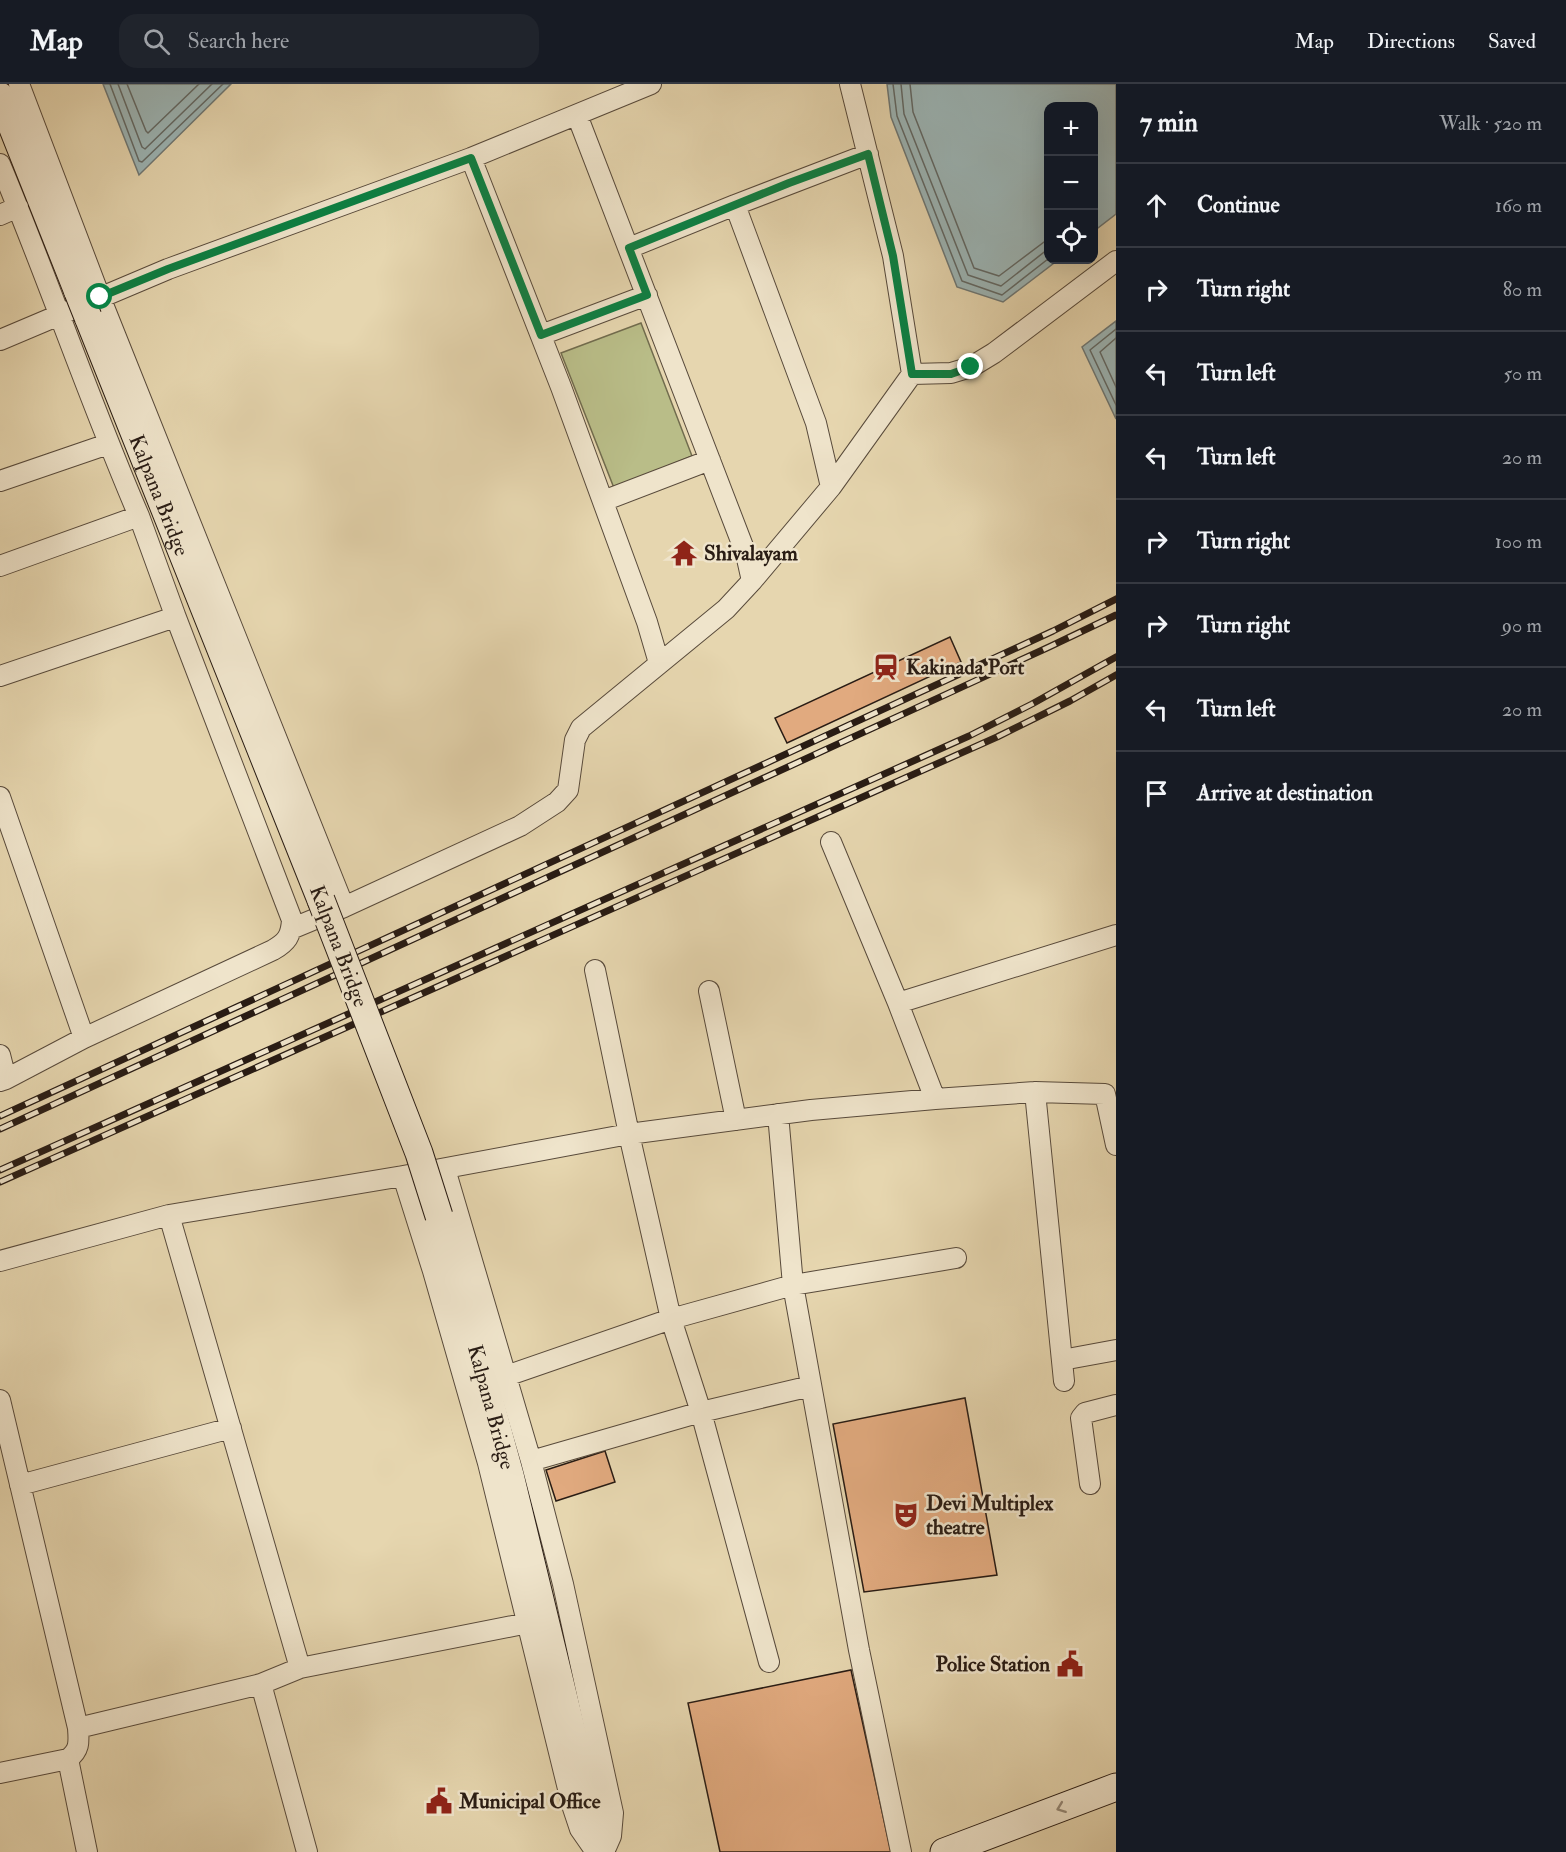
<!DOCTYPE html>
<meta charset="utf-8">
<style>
body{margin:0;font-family:"IM FELL Double Pica",serif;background:#20242c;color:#f1f3f6}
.controls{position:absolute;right:18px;top:18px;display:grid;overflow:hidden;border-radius:12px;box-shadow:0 6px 24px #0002}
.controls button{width:54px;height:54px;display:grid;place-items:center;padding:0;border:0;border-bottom:2px solid #363941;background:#171b24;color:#f1f3f6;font:30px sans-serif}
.stop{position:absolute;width:18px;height:18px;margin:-14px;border:4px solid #0b8043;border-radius:50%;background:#fff}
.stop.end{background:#0b8043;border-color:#fff;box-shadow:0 2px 6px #0008}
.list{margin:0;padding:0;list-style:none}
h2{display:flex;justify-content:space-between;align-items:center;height:78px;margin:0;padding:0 24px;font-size:26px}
h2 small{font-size:20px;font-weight:400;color:#9ea1a6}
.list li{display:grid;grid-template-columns:39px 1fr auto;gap:18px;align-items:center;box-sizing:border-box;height:84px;padding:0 24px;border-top:2px solid #363941}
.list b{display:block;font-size:22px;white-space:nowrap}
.list em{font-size:20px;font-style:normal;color:#9ea1a6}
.icon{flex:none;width:33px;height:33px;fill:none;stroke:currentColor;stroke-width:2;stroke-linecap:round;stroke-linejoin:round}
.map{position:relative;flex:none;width:1116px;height:1768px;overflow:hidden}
header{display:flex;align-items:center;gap:36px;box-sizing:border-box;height:84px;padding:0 30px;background:#171b24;border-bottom:2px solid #363941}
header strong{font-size:28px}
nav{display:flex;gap:33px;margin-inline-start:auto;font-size:21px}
.search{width:420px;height:54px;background:#20242c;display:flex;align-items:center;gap:15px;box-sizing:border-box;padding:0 21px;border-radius:18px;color:#9ea1a6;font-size:22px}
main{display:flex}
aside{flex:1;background:#171b24}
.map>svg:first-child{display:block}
.green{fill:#b9bd88;stroke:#716c4e;stroke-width:1.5}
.water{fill:#9cb6b7;stroke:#6e7876;stroke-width:1.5}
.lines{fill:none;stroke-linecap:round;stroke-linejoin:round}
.shore{stroke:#626966;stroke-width:1.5}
.building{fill:#e1aa7f;stroke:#291c14;stroke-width:1.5}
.minor-casing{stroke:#584a3b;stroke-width:22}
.secondary-casing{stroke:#291c14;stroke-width:29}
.minor{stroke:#efe4cb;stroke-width:20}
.secondary{stroke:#efe4cb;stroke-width:27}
.rail-casing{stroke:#291c14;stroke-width:7}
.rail{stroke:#efe4cb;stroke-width:4.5;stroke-dasharray:14;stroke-linecap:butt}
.secondary-bridge-casing{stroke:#291c14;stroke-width:29;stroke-linecap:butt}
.secondary-bridge{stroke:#efe4cb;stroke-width:27}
.oneway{stroke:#968a79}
.route{stroke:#0b8043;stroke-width:8}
.labels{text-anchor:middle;stroke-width:5;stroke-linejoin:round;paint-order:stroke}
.street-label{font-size:21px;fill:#291c14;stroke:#efe4cb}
.poi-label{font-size:21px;font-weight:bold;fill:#291c14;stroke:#efe4cb;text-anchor:start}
</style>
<header>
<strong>Map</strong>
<div class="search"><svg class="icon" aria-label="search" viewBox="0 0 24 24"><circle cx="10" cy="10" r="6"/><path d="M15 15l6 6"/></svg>Search here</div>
<nav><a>Map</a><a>Directions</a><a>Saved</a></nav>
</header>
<main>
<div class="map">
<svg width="1116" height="1768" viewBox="0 0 1116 1768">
<rect width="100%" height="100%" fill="#e6d6af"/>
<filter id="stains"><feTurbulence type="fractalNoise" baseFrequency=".00333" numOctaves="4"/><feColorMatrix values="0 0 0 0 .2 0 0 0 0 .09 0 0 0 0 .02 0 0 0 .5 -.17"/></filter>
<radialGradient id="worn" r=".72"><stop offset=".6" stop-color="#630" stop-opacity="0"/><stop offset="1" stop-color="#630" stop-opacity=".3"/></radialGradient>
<!-- green -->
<path class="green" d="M641,239l51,133 -78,32 -53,-135z"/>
<!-- water -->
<path class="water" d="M103,0h128l-92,91z
M887,0h229v130l-22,17v-125h-46v154h10l-55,42 -46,-15 -66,-170z
M1116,237v98l-34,-72z"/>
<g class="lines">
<!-- shore -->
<path class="shore" d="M110,0l29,77 3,1 81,-78
M118,0l24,63 3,2 67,-65
M127,0l19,47 2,2 51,-49
M893,0l4,32 65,165 40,14 46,-36
M901,0l3,30 64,161 33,11 47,-37
M910,0l3,28 61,156 25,8 49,-37
M1116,245l-26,21 26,55
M1116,254l-16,14 16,35"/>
</g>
<!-- building -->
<path class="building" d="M950,553l11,25 -174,81 -12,-25z
M965,1314l32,177 -133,17 -31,-168z
M605,1367l10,31 -59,19 -10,-31z
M851,1586l40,182h-171l-32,-149z"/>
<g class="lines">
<!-- minor casing -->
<g class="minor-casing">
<path id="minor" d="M19,0l81,213 244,610
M577,31l169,439 6,27
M471,74l90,229 86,235 12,41
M0,80c49,117 89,236 139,352l-139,50
M0,131l18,-8
M629,164l106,-43
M541,251l106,-40
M0,256l168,-71 303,-111 180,-74
M912,290l39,-1 20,-6 23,-14 122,-92
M0,397l108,-37
M831,403l-15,-64 -81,-218 133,-51
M603,417l107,-41
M0,592l169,-57 6,-4 -36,-99
M0,713l84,241 -78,41
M831,758l67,161 37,96
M291,845l53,-22 176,-81 37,-24 11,-12 7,-50 6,-12 145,-119 26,-28 79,-94 81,-113 -19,-118 -43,-172
M595,886l34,164 182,-24 124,-11 100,-7 70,2 11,51
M709,907l27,129
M898,919l218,-68
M84,954l189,-88c14,-8 18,-14 19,-30l-117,-305
M0,971l6,24 -6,2
M1035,1008l29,289
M778,1030l15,171 163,-27
M445,1085l86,292 32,123 50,229 -2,23 -7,16
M403,1092l30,95 55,192 84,342 8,24 16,23
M169,1131l234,-39 226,-42 42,185 30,93 68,250
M0,1177l169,-46 131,453 -39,16 -183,44
M1062,1276l54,-10
M506,1292l165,-57 122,-34 66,365 42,202
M0,1316l78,328c1,14 2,22 -10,31l-68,14
M531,1377l170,-49 110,-26
M1090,1400l-9,-66 4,-5 31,-8
M20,1401l211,-57
M300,1584l228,-45
M261,1600l46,168
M68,1675l19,93"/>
</g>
<!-- secondary casing -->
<g class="secondary-casing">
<g id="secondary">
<path d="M0,12l78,196"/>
<path id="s1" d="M88,233l233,583"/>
<path id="s2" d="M439,1132l71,259 91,377"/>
<path d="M944,1768l172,-65"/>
</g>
</g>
<!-- minor -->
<use href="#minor" class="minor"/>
<!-- secondary -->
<use href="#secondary" class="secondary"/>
<!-- rail casing -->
<g class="rail-casing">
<path id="rail" d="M0,1032l1053,-485 63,-32
M0,1045l1049,-482 67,-32
M0,1086l969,-434 63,-32 84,-47
M0,1098l997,-445 73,-36 46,-26"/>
</g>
<!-- rail -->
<use href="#rail" class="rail"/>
<!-- secondary-bridge casing -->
<g class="secondary-bridge-casing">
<path id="secondary-bridge" d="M78,208l10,25
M321,816l98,253 20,63"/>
</g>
<!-- secondary-bridge -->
<use href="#secondary-bridge" class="secondary-bridge"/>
</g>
<!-- one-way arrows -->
<defs><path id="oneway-chevron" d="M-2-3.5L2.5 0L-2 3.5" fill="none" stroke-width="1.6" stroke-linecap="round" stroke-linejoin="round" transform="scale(1.5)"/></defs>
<use class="oneway" href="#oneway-chevron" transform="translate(1061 1724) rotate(159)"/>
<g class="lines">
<!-- route -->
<path class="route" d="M100,213l68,-28 303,-111 70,177 106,-40 -18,-47 160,-65 79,-29 25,102 19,118h39l20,-7"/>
</g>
<!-- icons -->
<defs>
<g id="temple-bare" transform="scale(2.07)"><path d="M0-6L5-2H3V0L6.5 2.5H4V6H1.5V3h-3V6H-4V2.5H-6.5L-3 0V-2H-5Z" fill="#8f2418" stroke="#efe4cb" stroke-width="2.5" paint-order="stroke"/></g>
<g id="station-bare" transform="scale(2.07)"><path d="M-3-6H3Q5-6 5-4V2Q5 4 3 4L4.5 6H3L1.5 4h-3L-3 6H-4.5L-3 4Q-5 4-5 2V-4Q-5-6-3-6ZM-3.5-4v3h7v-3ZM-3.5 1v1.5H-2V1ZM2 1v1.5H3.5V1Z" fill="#8f2418" stroke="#efe4cb" stroke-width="2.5" paint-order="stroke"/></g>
<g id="theatre-bare" transform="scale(2.07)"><path d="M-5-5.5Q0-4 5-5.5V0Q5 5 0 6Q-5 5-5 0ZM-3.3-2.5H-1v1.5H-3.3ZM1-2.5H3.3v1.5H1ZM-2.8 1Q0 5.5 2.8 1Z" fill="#8f2418" stroke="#efe4cb" stroke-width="2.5" paint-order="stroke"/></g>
<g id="civic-bare" transform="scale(2.07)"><path d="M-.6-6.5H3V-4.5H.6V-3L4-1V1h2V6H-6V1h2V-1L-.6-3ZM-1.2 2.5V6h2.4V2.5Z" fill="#8f2418" stroke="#efe4cb" stroke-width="2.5" paint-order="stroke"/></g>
</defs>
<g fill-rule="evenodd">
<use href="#temple-bare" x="684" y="469"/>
<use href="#station-bare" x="886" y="583"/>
<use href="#theatre-bare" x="906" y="1431"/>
<use href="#civic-bare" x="1070" y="1580"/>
<use href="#civic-bare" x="439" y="1717"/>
</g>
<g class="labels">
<!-- street labels -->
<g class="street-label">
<text dy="7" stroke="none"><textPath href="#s1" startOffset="192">Kalpana Bridge</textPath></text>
<text transform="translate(339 862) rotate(69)" y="7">Kalpana Bridge</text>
<text dy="7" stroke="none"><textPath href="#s2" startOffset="198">Kalpana Bridge</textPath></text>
</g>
<!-- poi labels -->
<g class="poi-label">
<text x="704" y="476">Shivalayam</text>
<text x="906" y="590">Kakinada Port</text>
<text x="926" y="1426">Devi Multiplex<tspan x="926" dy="24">theatre</tspan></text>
<text x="1050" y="1587" text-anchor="end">Police Station</text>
<text x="459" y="1724">Municipal Office</text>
</g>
</g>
<rect width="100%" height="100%" filter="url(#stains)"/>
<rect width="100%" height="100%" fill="url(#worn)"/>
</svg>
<div class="controls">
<button>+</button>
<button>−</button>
<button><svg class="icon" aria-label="locate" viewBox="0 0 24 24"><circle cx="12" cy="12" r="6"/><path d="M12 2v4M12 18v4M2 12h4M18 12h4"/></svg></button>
</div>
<div class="stop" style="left:100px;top:213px"></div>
<div class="stop end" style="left:971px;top:283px"></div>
</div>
<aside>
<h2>7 min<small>Walk · 520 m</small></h2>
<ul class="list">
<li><svg class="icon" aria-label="ahead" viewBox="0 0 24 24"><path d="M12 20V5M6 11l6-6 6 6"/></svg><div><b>Continue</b></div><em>160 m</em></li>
<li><svg class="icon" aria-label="right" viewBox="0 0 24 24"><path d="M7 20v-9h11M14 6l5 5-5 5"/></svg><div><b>Turn right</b></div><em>80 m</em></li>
<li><svg class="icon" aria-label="left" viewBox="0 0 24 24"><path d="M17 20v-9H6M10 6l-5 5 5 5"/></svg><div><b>Turn left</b></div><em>50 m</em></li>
<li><svg class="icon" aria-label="left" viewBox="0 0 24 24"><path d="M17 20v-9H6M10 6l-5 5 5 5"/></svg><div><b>Turn left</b></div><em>20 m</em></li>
<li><svg class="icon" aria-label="right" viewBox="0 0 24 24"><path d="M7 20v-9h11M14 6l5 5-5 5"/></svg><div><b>Turn right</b></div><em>100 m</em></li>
<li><svg class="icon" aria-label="right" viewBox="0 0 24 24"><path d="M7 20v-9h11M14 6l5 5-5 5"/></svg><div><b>Turn right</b></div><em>90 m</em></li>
<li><svg class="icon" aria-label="left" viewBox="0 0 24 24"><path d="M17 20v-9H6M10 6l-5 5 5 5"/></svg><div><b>Turn left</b></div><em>20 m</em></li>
<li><svg class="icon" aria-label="arrive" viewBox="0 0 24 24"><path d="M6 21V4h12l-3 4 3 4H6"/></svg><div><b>Arrive at destination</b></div></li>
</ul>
</aside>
</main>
